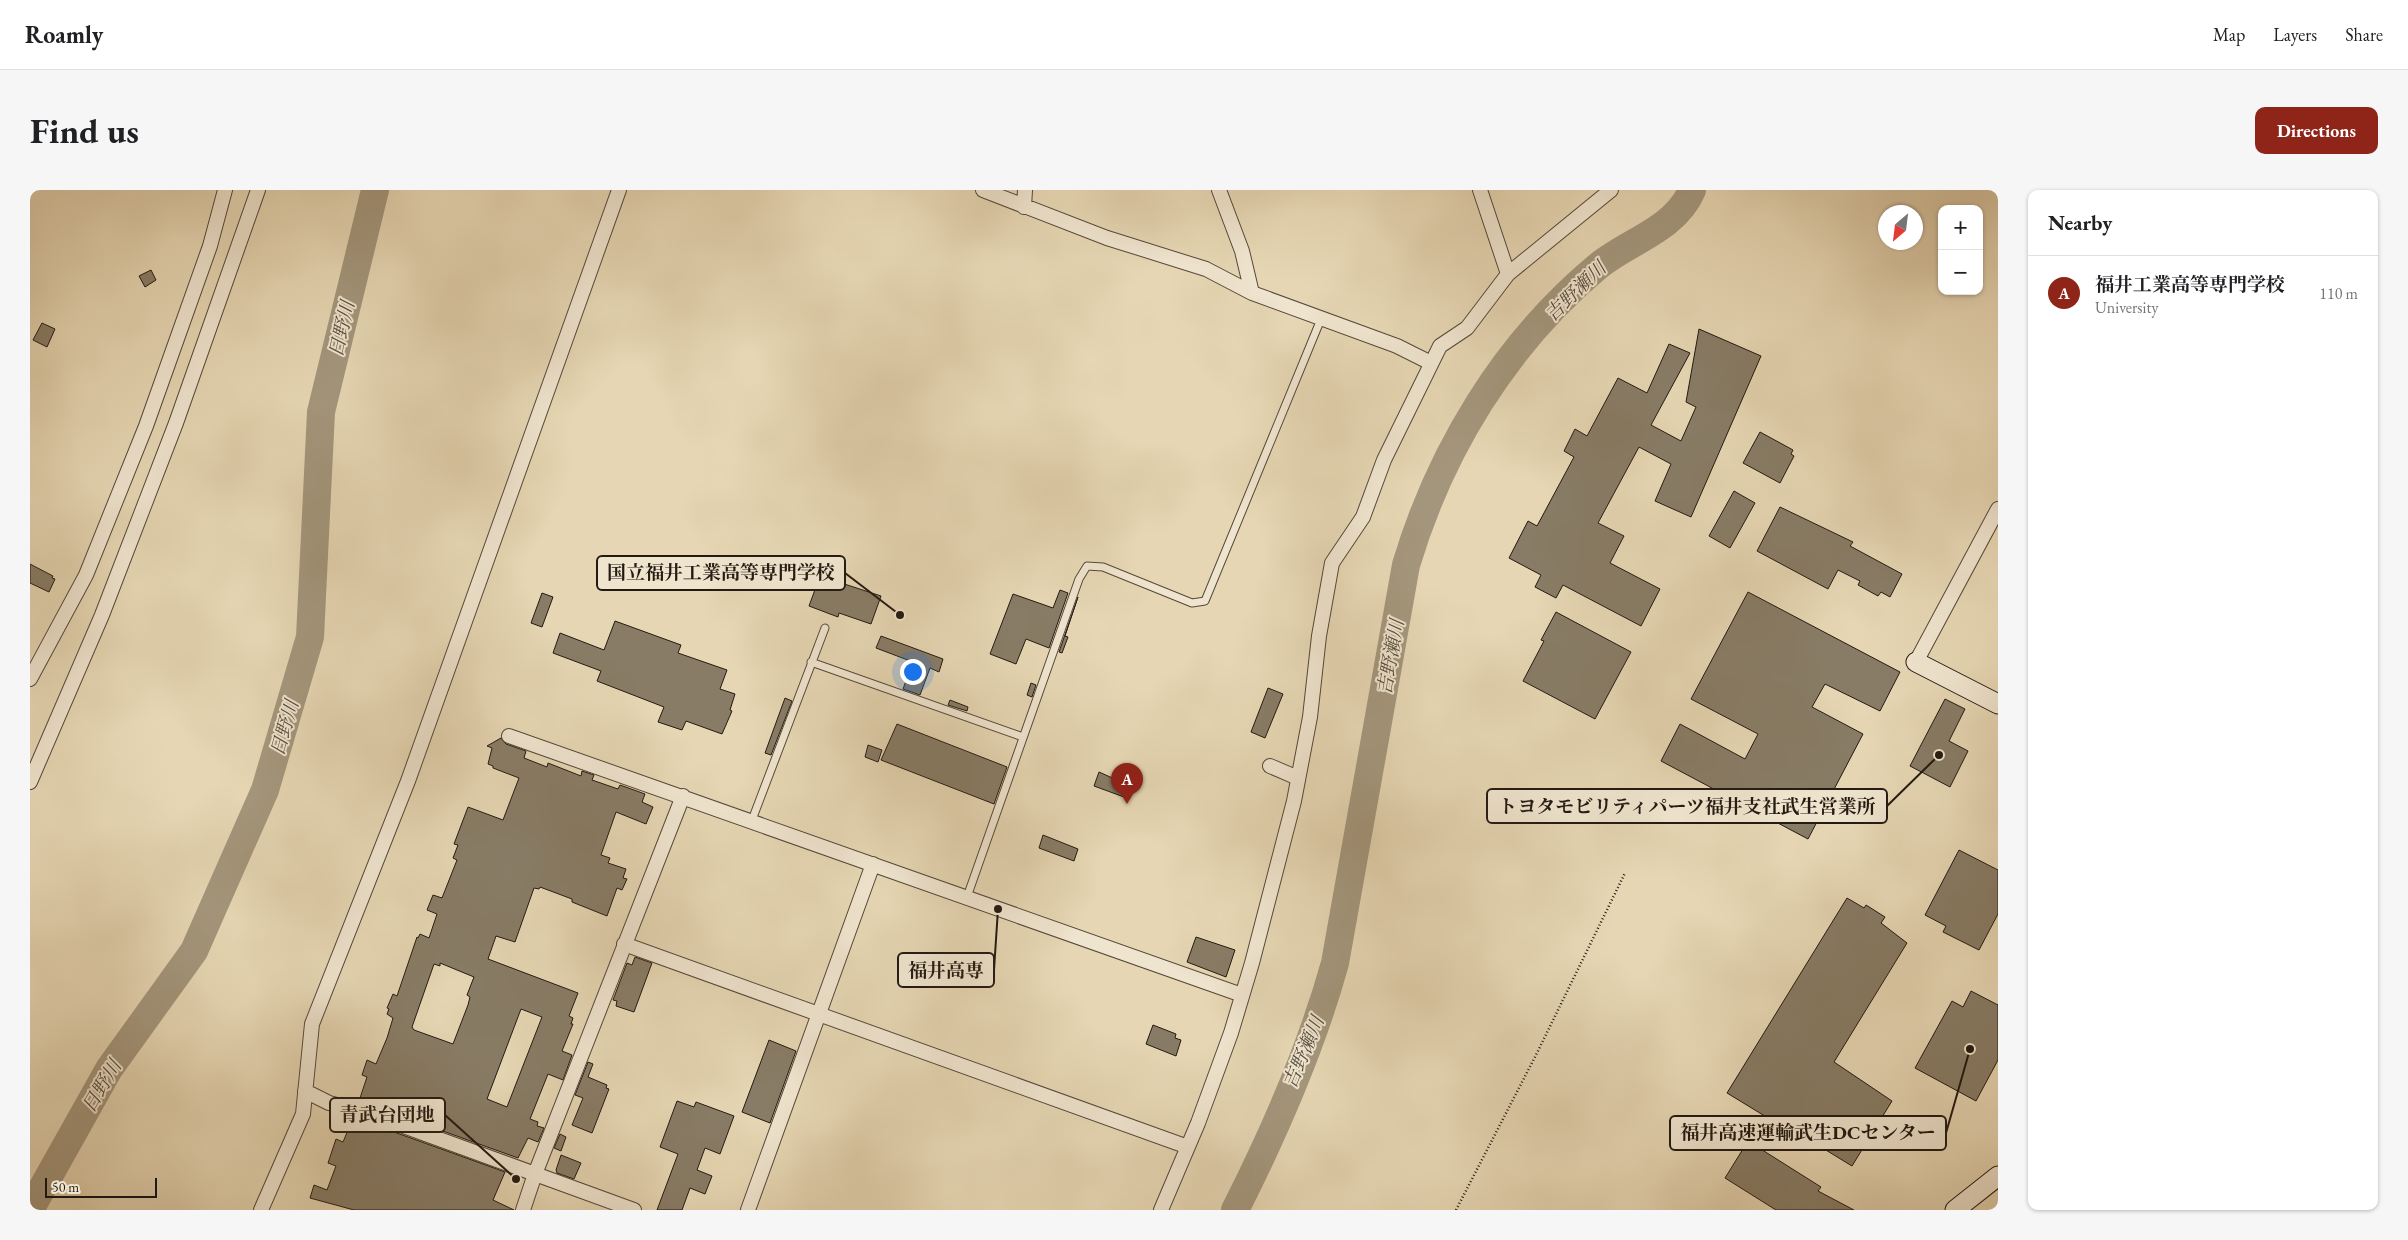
<!DOCTYPE html>
<meta charset="utf-8">
<style>
body{margin:0;font-family:"EB Garamond","Noto Serif JP",serif;background:#f6f6f6;color:#202124}
.controls{position:absolute;right:15px;top:15px;display:grid;overflow:hidden;border-radius:10px;box-shadow:0 1px 4px #0004}
.controls button{width:45px;height:45px;display:grid;place-items:center;padding:0;border:0;border-bottom:1px solid #e0e0e0;background:#fff;color:#202124;font:25px sans-serif}
.compass{position:absolute;left:1848px;top:15px;width:45px;height:45px;border-radius:50%;background:#fff;box-shadow:0 1px 4px #0004;rotate:208deg}
.scale{position:absolute;left:15px;bottom:12px;width:112px;box-sizing:border-box;padding-left:5px;border:2px solid #231a12;border-top:0;font-size:14px;line-height:18px;white-space:nowrap;color:#231a12;-webkit-text-stroke:4px #efe4ce;paint-order:stroke}
.you{position:absolute;left:882px;top:481px;width:18px;height:18px;margin:-12px;border:4px solid #fff;border-radius:50%;background:#1a73e8;box-shadow:0 0 0 8px #1a73e833}
.badge{display:grid;place-items:center;width:32px;height:32px;border-radius:50%;background:#8f2418;color:#fff;font-size:16px;font-weight:700}
.pin{position:absolute;translate:-50% -41px;filter:drop-shadow(0 1px 2px #0008)}
.pin::after{content:'';position:absolute;top:26px;width:18px;height:15px;background:inherit;clip-path:polygon(0 0,100% 0,50% 100%)}
.list{margin:0;padding:0;list-style:none}
h2{display:flex;justify-content:space-between;align-items:center;height:65px;margin:0;padding:0 20px;font-size:21px}
h2 small{font-size:16px;font-weight:400;color:#757577}
.list li{display:grid;grid-template-columns:32px 1fr auto;gap:15px;align-items:center;box-sizing:border-box;height:75px;padding:0 20px;border-top:1px solid #e0e0e0}
.list b{display:block;font-size:19px;white-space:nowrap}
.list p{margin:0;font-size:16px;white-space:nowrap;color:#757577}
.list em{font-size:16px;font-style:normal;color:#757577}
.map{position:relative;flex:none;width:1968px;height:1020px;overflow:hidden;border-radius:10px}
header{display:flex;align-items:center;gap:30px;box-sizing:border-box;height:70px;padding:0 25px;background:#fff;border-bottom:1px solid #e0e0e0}
header strong{font-size:24px}
nav{display:flex;gap:28px;margin-inline-start:auto;font-size:18px}
.intro{display:flex;align-items:center;justify-content:space-between;box-sizing:border-box;height:120px;padding:0 30px}
h1{margin:0;font-size:35px}
.button{padding:12px 22px;border-radius:10px;background:#8f2418;color:#fff;font-size:18px;font-weight:700}
main{display:flex;gap:30px;padding:0 30px}
aside{flex:1;background:#fff;border-radius:10px;box-shadow:0 1px 4px #0004}
.map>svg:first-child{display:block}
.lines{fill:none;stroke-linecap:round;stroke-linejoin:round}
.river{stroke:#a4967c;stroke-width:28}
.building{fill:#887c66;stroke:#231a12;fill-rule:evenodd}
.lane-casing{stroke:#54493a;stroke-width:9}
.street-casing{stroke:#54493a;stroke-width:16}
.secondary-casing{stroke:#231a12;stroke-width:21}
.path{stroke:#231a12;stroke-width:2.5;stroke-dasharray:1 2.5;stroke-linecap:butt}
.lane{stroke:#efe4ce;stroke-width:7}
.street{stroke:#efe4ce;stroke-width:14}
.secondary{stroke:#efe4ce;stroke-width:19}
.labels{text-anchor:middle;stroke-width:4;stroke-linejoin:round;paint-order:stroke}
.water-label{font-size:19px;font-style:italic;fill:#574c3c;stroke:#efe4ce}
.leader{fill:none;stroke:#231a12;stroke-width:2}
.callout-dot{fill:#231a12;stroke:#efe4ce;stroke-width:2}
.callout{fill:#efe4ce;stroke:#231a12;stroke-width:2}
.callout-label{font-size:19px;text-anchor:middle;font-weight:bold;fill:#231a12}
</style>
<header>
<strong>Roamly</strong>
<nav><a>Map</a><a>Layers</a><a>Share</a></nav>
</header>
<div class="intro"><h1>Find us</h1><a class="button">Directions</a></div>
<main>
<div class="map">
<svg width="1968" height="1020" viewBox="0 0 1968 1020">
<rect width="100%" height="100%" fill="#e6d6b3"/>
<filter id="stains"><feTurbulence type="fractalNoise" baseFrequency=".004" numOctaves="4"/><feColorMatrix values="0 0 0 0 .2 0 0 0 0 .09 0 0 0 0 .02 0 0 0 .5 -.17"/></filter>
<radialGradient id="worn" r=".72"><stop offset=".6" stop-color="#630" stop-opacity="0"/><stop offset="1" stop-color="#630" stop-opacity=".3"/></radialGradient>
<g class="lines">
<!-- river -->
<path class="river" d="M0,1020l79,-141 85,-118 71,-161 45,-153 11,-225 54,-222
M1205,1020c39,-77 77,-164 100,-247l71,-398c34,-114 99,-221 191,-298 31,-26 78,-37 95,-77"/>
</g>
<!-- building -->
<path class="building" d="M121,80l5,10 -11,7 -6,-11z
M12,133l13,6 -8,18 -14,-7z
M1669,139l62,27 -70,161 -36,-16 16,-37 -32,-17 -41,76 26,13 -14,27 50,26 -19,37 -78,-41 -7,13 -21,-11 6,-12 -32,-17 19,-37 9,5 37,-69 -10,-6 11,-22 12,7 31,-58 29,15 22,-49 21,9 -39,72 30,16 15,-34 -10,-5z
M1730,242l33,18 -2,4 3,2 -14,27 -37,-20z
M1704,301l21,12 -25,45 -21,-12z
M1750,317l73,35 -3,4 52,28 -12,23 -9,-5 -3,4 -20,-11 2,-4 -22,-11 -10,19 -71,-38z
M0,374l23,12 -1,2 3,1 -6,13 -19,-9z
M790,386l61,20 -10,28 -32,-11 -1,4 -29,-11z
M1030,400l8,3 -19,55 -23,-9 -10,25 -26,-10 23,-60 40,14z
M1718,402l152,80 -20,39 -55,-27 -13,23 51,27 -55,105 -147,-78 19,-37 65,35 13,-25 -67,-35z
M512,403l11,4 -11,30 -11,-4z
M1048,407l-13,39 3,1 -6,16 -3,-1z
M1526,422l75,40 -36,67 -72,-38 21,-40 -3,-1z
M585,431l66,24 -3,8 49,17 -7,19 15,5 -5,16 2,1 -10,23 -36,-13 -4,9 -24,-8 6,-15 -67,-26 4,-10 -48,-18 7,-20 44,17z
M851,446l62,23 -4,13 -9,-4 -10,27 -17,-6 10,-27 -37,-14z
M1001,493l5,2 -4,12 -5,-2z
M1238,498l15,6 -18,44 -14,-6z
M755,508l7,3 -21,54 -6,-2z
M1915,509l20,10 -16,32 19,10 -18,36 -40,-21z
M920,510l18,7 -1,4 -19,-6z
M867,534l110,43 -13,37 -113,-44z
M471,548l5,6 20,7 -2,7 23,9 1,-4 33,13 1,-5 12,4 -2,5 26,9 2,-4 25,9 -3,8 11,5 -7,17 -30,-12 -15,43 9,3 -2,5 18,6 -3,9 4,1 -5,11 -5,-2 -10,28 -35,-14v-3l-32,-12 -1,2 -5,-1 -19,54 -19,-6 -8,23 90,34 -9,23 4,2 -2,6h2l-11,27 10,4 -9,25 -15,-6 -18,45 8,3 -1,4 7,2 -6,14 -10,-4 -10,20 -131,-47h-8l-20,-10 8,-24 -5,-2 5,-15 9,4 11,-26 6,-20 -6,-4 2,-5 -2,-1 6,-14 4,2 20,-59 1,1 2,-4 9,4 8,-24 -10,-4 6,-15 9,3 15,-38 -4,-2 5,-13 -4,-1 14,-37 35,13 16,-42 -26,-10v-2l-5,-2 4,-16 -5,-2zM410,773l34,14 -7,18 3,2 -2,8 -15,39 -39,-14 -2,-3 22,-63 6,2zM491,819l21,8 -35,90 -20,-8z
M838,555l14,5 -4,12 -13,-5z
M1069,582l29,13 -4,12 -30,-11z
M1013,645l35,14 -4,12 -35,-13z
M1929,660l39,20v44l-19,36 -36,-18 3,-6 -21,-11z
M1817,708l17,10 2,-3 19,12 -4,6 26,20 -73,119 58,39 -40,65 -59,-36 -2,2 -64,-39z
M1166,747l39,13 -9,27 -39,-15z
M605,767l17,6 -18,49 -18,-6 1,-5 -4,-1 14,-37 5,2z
M1941,801l27,14v55l-22,41 -61,-33 37,-67 11,6z
M1123,835l23,9 -1,4 6,2 -5,16 -30,-12z
M739,850l27,11 -26,72 -28,-11z
M558,872l5,2 -5,13 19,8 -1,3 3,1 -17,44 -20,-8 11,-27 -8,-3z
M647,911l17,6 2,-5 38,14 -14,38 -15,-6 -8,22 15,6 -7,18 -15,-6 -8,22h-25l21,-56 -18,-7z
M323,928l21,10h9l122,44 -12,28 21,10h-160l-44,-12 4,-13 13,5 9,-24 -8,-3 8,-24 7,3z
M530,944l6,3 -5,14 -7,-3z
M1718,951l73,46 -3,4 36,19h-78l-51,-32z
M531,965l20,8 -7,16 -17,-6 -1,-3z"/>
<g class="lines">
<!-- lane casing -->
<g class="lane-casing">
<path id="lane" d="M781,472l212,75
M722,630l73,-192
M937,707l112,-318 8,-13 16,1 89,36 13,-2 116,-282"/>
</g>
<!-- street casing -->
<g class="street-casing">
<path id="street" d="M953,0l124,48 99,31 46,24 145,53 34,17
M1189,0l23,61 10,42
M1450,0l28,84
M994,17l1,-17
M1886,472l82,-153
M0,489l56,-104 60,-149 64,-180 15,-56
M479,546l733,259
M1240,576l28,12
M0,592l72,-167 74,-192 82,-233
M594,754l564,203
M275,901l24,12 28,7 21,10 6,-1 250,91
M231,1020l42,-96 9,-90 96,-243 211,-591
M493,1020l12,-36 148,-378
M718,1020l125,-346
M1131,1020l37,-87 33,-90 21,-70 42,-162 16,-84 9,-81 13,-73 31,-46 21,-57 56,-114 27,-18 41,-54 103,-84"/>
</g>
<!-- secondary casing -->
<g class="secondary-casing">
<path id="secondary" d="M1886,472l82,42
M1925,1020l43,-34"/>
</g>
<!-- path -->
<path class="path" d="M1426,1020l80,-155 89,-182"/>
<!-- lane -->
<use href="#lane" class="lane"/>
<!-- street -->
<use href="#street" class="street"/>
<!-- secondary -->
<use href="#secondary" class="secondary"/>
</g>
<g class="labels">
<!-- water labels -->
<g class="water-label">
<text transform="translate(1545 101) rotate(-44)" y="7">吉野瀬川</text>
<text transform="translate(311 139) rotate(-77)" y="7">日野川</text>
<text transform="translate(1360 467) rotate(-80)" y="7">吉野瀬川</text>
<text transform="translate(254 538) rotate(-74)" y="7">日野川</text>
<text transform="translate(1273 862) rotate(-67)" y="7">吉野瀬川</text>
<text transform="translate(71 896) rotate(-59)" y="7">日野川</text>
</g>
</g>
<!-- callouts -->
<path class="leader" d="M870 425L815 383M1909 565L1857 616M968 719L964 780M486 989L415 925M1940 859L1916 943"/>
<g class="callout-dot">
<circle cx="870" cy="425" r="5"/>
<circle cx="1909" cy="565" r="5"/>
<circle cx="968" cy="719" r="5"/>
<circle cx="486" cy="989" r="5"/>
<circle cx="1940" cy="859" r="5"/>
</g>
<g class="callout">
<rect x="567" y="366" width="248" height="34" rx="5"/>
<rect x="1457" y="599" width="400" height="34" rx="5"/>
<rect x="868" y="763" width="96" height="34" rx="5"/>
<rect x="300" y="908" width="115" height="34" rx="5"/>
<rect x="1640" y="926" width="276" height="34" rx="5"/>
</g>
<g class="callout-label">
<text x="691" y="389">国立福井工業高等専門学校</text>
<text x="1657" y="623">トヨタモビリティパーツ福井支社武生営業所</text>
<text x="916" y="787">福井高専</text>
<text x="357" y="931">青武台団地</text>
<text x="1778" y="949">福井高速運輸武生DCセンター</text>
</g>
<rect width="100%" height="100%" filter="url(#stains)"/>
<rect width="100%" height="100%" fill="url(#worn)"/>
</svg>
<div class="controls">
<button>+</button>
<button>−</button>
</div>
<svg class="compass" viewBox="-18 -18 36 36"><path d="M0-13l5 13h-10z" fill="#e53935"/><path d="M0 13l5-13h-10z" fill="#757577"/></svg>
<div class="scale">50 m</div>
<div class="you"></div>
<div class="pin badge" style="left:1097px;top:614px">A</div>
</div>
<aside>
<h2>Nearby<small></small></h2>
<ul class="list">
<li><span class="badge">A</span><div><b>福井工業高等専門学校</b><p>University</p></div><em>110 m</em></li>
</ul>
</aside>
</main>
